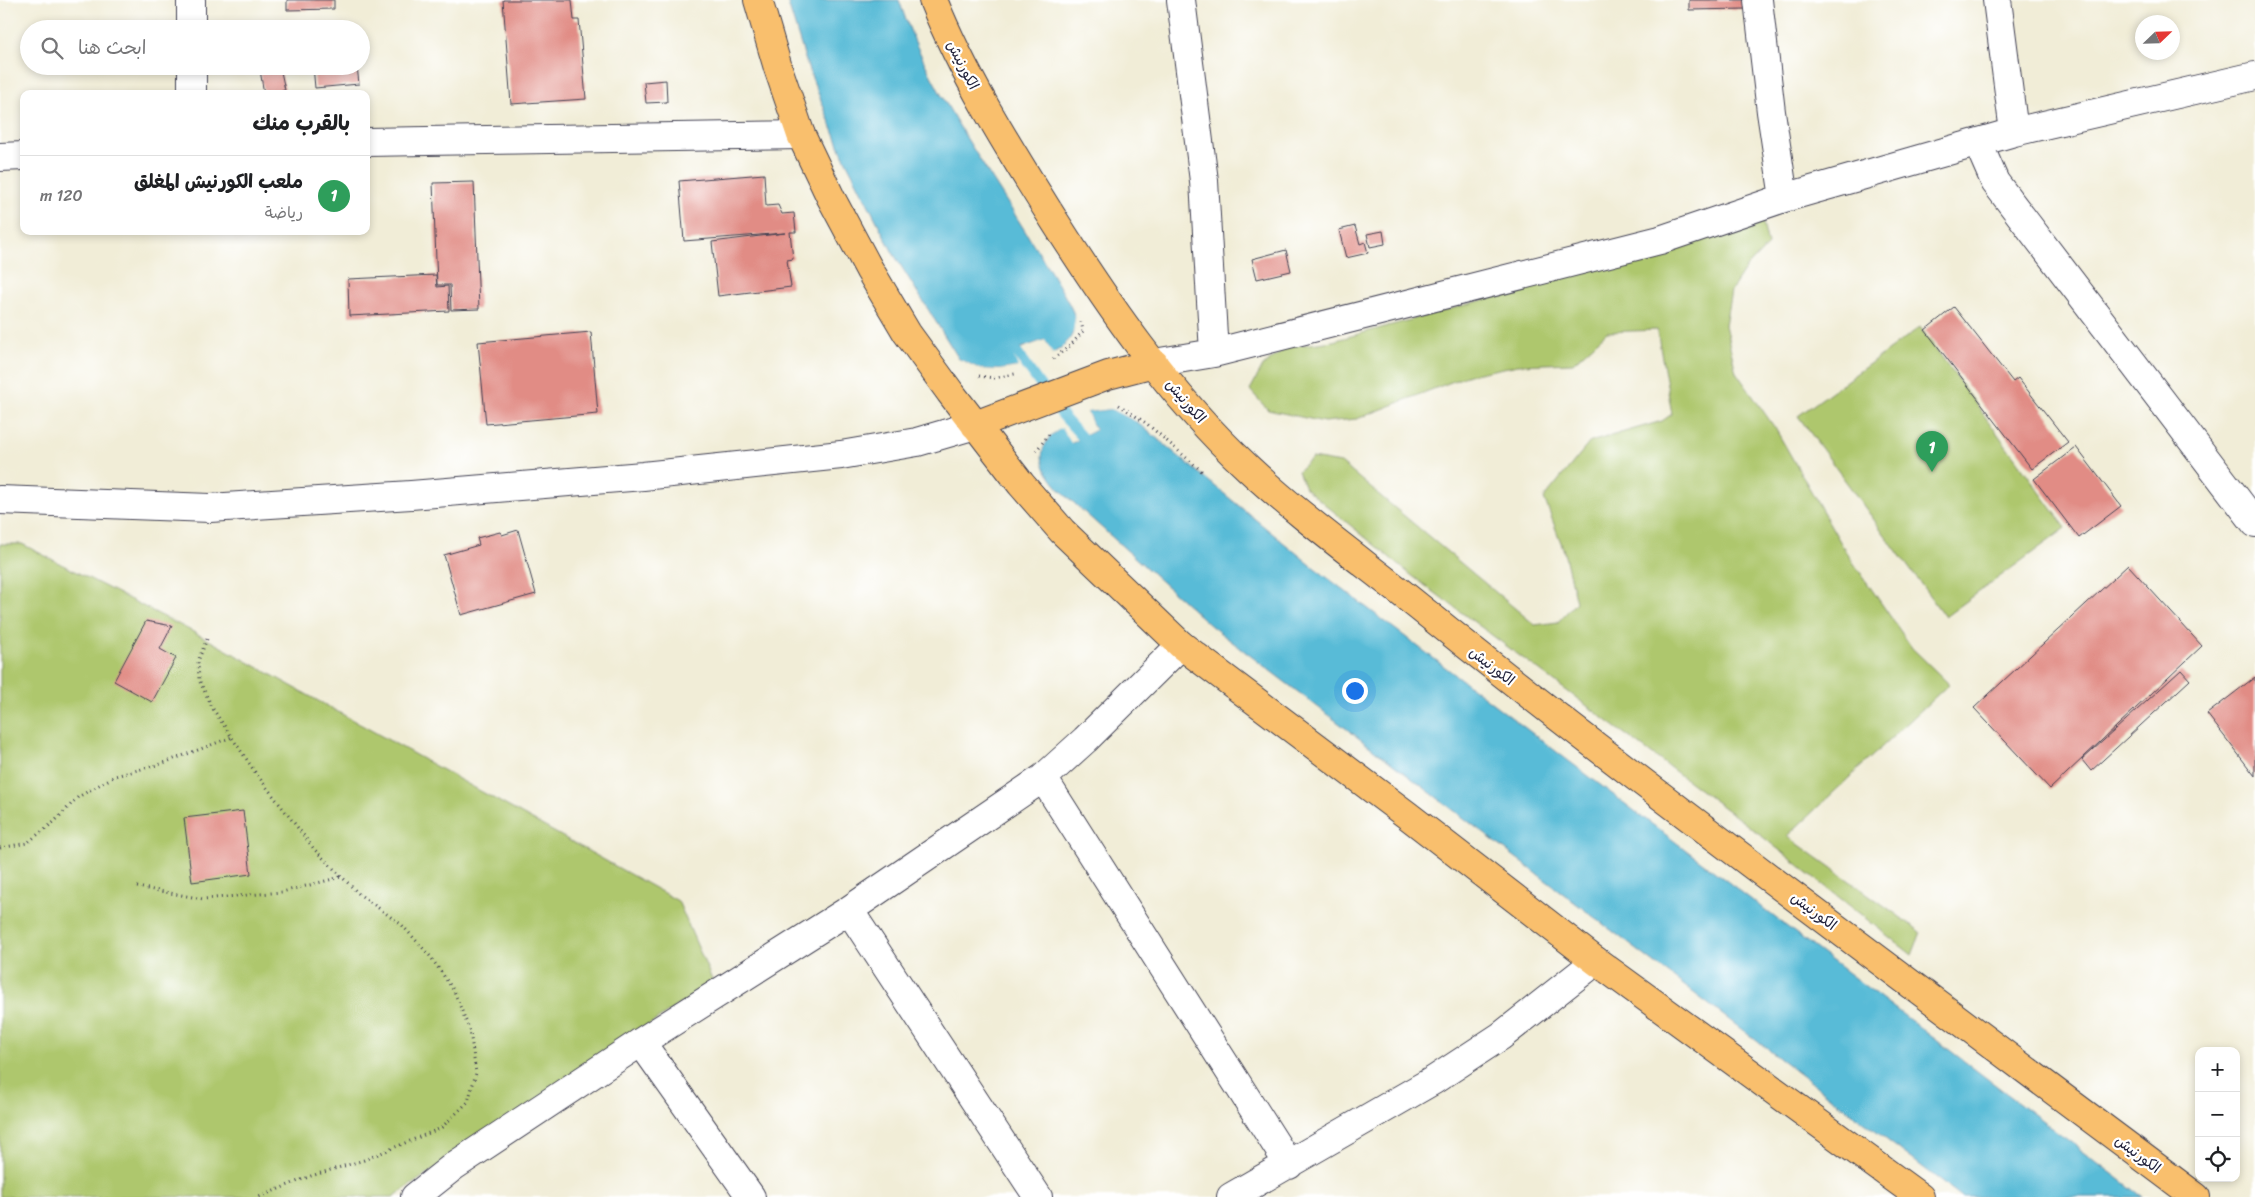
<!DOCTYPE html>
<html lang="ar">
<meta charset="utf-8">
<style>
body{margin:0;font-family:Sriracha,"Playpen Sans Arabic",sans-serif;background:#f6f6f6;color:#202124;direction:rtl}
.controls{position:absolute;right:15px;bottom:15px;display:grid;overflow:hidden;border-radius:10px;box-shadow:0 2px 8px #0003}
.controls button{width:45px;height:45px;display:grid;place-items:center;padding:0;border:0;border-bottom:1px solid #e0e0e0;background:#fff;color:#202124;font:25px sans-serif}
.compass{position:absolute;left:2135px;top:15px;width:45px;height:45px;border-radius:50%;background:#fff;box-shadow:0 2px 8px #0003;rotate:67deg}
.you{position:absolute;left:1354px;top:690px;width:18px;height:18px;margin:-12px;border:4px solid #fff;border-radius:50%;background:#1a73e8;box-shadow:0 0 0 8px #1a73e833}
.badge{display:grid;place-items:center;width:32px;height:32px;border-radius:50%;background:#d93025;color:#fff;font-size:16px;font-weight:700}
.pin{position:absolute;translate:-50% -41px;filter:drop-shadow(0 1px 2px #0008)}
.pin::after{content:'';position:absolute;top:26px;width:18px;height:15px;background:inherit;clip-path:polygon(0 0,100% 0,50% 100%)}
.list{margin:0;padding:0;list-style:none}
h2{display:flex;justify-content:space-between;align-items:center;height:65px;margin:0;padding:0 20px;font-size:21px}
h2 small{font-size:16px;font-weight:400;color:#757577}
.list li{display:grid;grid-template-columns:32px 1fr auto;gap:15px;align-items:center;box-sizing:border-box;height:80px;padding:0 20px;border-top:1px solid #e0e0e0}
.list b{display:block;font-size:19px;white-space:nowrap}
.list p{margin:0;font-size:16px;white-space:nowrap;color:#757577}
.list em{font-size:16px;font-style:normal;color:#757577}
.icon{flex:none;width:28px;height:28px;fill:none;stroke:currentColor;stroke-width:2;stroke-linecap:round;stroke-linejoin:round}
.map{position:relative;flex:none;width:2255px;height:1197px;overflow:hidden;direction:ltr}
.search{position:absolute;background:#fff;box-shadow:0 2px 8px #0003;left:20px;top:20px;width:350px;height:55px;display:flex;align-items:center;gap:12px;box-sizing:border-box;padding:0 18px;border-radius:28px;color:#757577;font-size:19px}
.panel{position:absolute;background:#fff;box-shadow:0 2px 8px #0003;left:20px;top:90px;width:350px;height:145px;border-radius:10px;direction:rtl}
.map>svg:first-child{display:block}
.green{fill:#aec76d;stroke:#687454}
.water{fill:#59bbd7;stroke:#3e6e89}
.pier{fill:#f1edd7}
.lines{fill:none;stroke-linecap:round;stroke-linejoin:round}
.stream{stroke:#59bbd7;stroke-width:10}
.building{fill:#e18c85}
.minor-casing{stroke:#414052;stroke-width:30}
.major-casing{stroke:#414052;stroke-width:30}
.path{stroke:#414052;stroke-width:3;stroke-dasharray:1 4;stroke-linecap:butt}
.minor{stroke:#fff;stroke-width:28}
.major{stroke:#f9bf6d;stroke-width:28}
.labels{text-anchor:middle;stroke-width:4.5;stroke-linejoin:round;paint-order:stroke}
.street-label{font-size:15px;fill:#22223b;stroke:#fff}
</style>
<div class="map">
<svg width="2255" height="1197" viewBox="0 0 2255 1197">
<rect width="100%" height="100%" fill="#fff"/>
<filter id="ink" filterUnits="userSpaceOnUse"><feTurbulence type="fractalNoise" baseFrequency=".02" numOctaves="2"/><feDisplacementMap in="SourceGraphic" scale="10" xChannelSelector="R" yChannelSelector="G"/><feConvolveMatrix kernelMatrix="1 2 1 2 8 2 1 2 1" color-interpolation-filters="sRGB"/></filter>
<filter id="wash" filterUnits="userSpaceOnUse"><feTurbulence type="fractalNoise" baseFrequency=".0096" numOctaves="4" result="noise"/><feDisplacementMap in="SourceGraphic" scale="20" xChannelSelector="R" yChannelSelector="G"/><feGaussianBlur stdDeviation="1.12" result="paint"/><feColorMatrix in="noise" values="0 0 0 0 0 0 0 0 0 0 0 0 0 0 0 0 0 1.4 0 .05"/><feComposite in="paint" operator="in"/></filter>
<g filter="url(#wash)">
<rect width="100%" height="100%" fill="#f1edd7"/>
<!-- green -->
<path class="green" d="M1762,219l6,26 -22,23 -15,23 -6,34 11,47 39,56 71,124 66,96 37,36 -162,152 134,96 -9,23 -158,-125 -343,-255 -106,-87 -7,-17 14,-13 29,5 194,162 23,-3 18,-20 -13,-54 -19,-50 46,-56 72,-21 10,-7 -15,-84 -50,2 -34,31 -55,2 -49,10 -112,44 -33,3 -56,-12 -18,-20 13,-24 24,-19 46,-6 132,-36z
M1920,327l146,201 -121,89 -147,-201z
M0,544h22l185,95 471,262 35,81 -320,215h-393z"/>
<!-- water -->
<path class="water" d="M787,0h112c28,86 84,162 131,239 8,12 44,69 45,79 1,18 -9,27 -23,36l-7,-14 -32,11 6,16 -20,3 -19,-1 -21,-10 -28,-45 -38,-61 -50,-98 -35,-87z
M1111,409l26,13 175,144 831,631h-181l-752,-572 -147,-132c-22,-24 -33,-44 -1,-66l10,16 23,-13 -8,-18z"/>
<!-- pier -->
<path class="pier" d="M1075,317l2,3 -2,15 -6,11 -16,10 -9,-13 -28,10 5,13 -1,3 -21,3 -19,-1 -17,-8 -4,-4 21,10 19,1 19,-3 -6,-15 33,-12 8,14 15,-10 5,-10z
M1112,406l23,12 2,4 -26,-13 -24,3 8,18 -24,13 -9,-15 -12,7 -7,13 -2,10 6,18 -9,-18 2,-11 9,-14 13,-8 10,15 20,-11 -8,-16 1,-3z"/>
<g class="lines">
<!-- stream -->
<path class="stream" d="M1008,340l53,74 30,33"/>
</g>
<g id="blocks">
<!-- building -->
<path class="building" d="M287,0h47v9l-47,1z
M503,0h69l2,20h5l7,79 -75,5z
M1689,0h57v9l-57,1z
M313,66h44l2,18 -44,4z
M280,67l5,23 -21,4 -4,-24z
M666,80l1,22 -21,1 -2,-21z
M764,174l2,32 12,-1 4,9 12,-1 2,19h-6l3,27 -6,1 4,27 -73,9 -6,-54 73,-9 -101,8 -5,-60z
M474,182l5,127 -28,1 -1,-25h-13l-4,-102z
M1355,226l5,18 5,-2 3,11 -22,5 -7,-28z
M1383,231l2,13 -15,3 -3,-13z
M1286,250l5,21 -34,8 -5,-20z
M436,275l1,12 11,-1 1,25 -100,5 -1,-37z
M1954,307l59,75 5,-4 50,64 -36,27 -107,-139z
M591,332l7,82 -112,10 -8,-82z
M2076,447l45,59 -42,32 -45,-59z
M518,530l18,64 -75,21 -17,-60 35,-10 -2,-7 23,-6 2,3z
M2128,565l74,81 -152,143 -76,-81z
M146,621l26,5 -12,23 16,9 -24,44 -38,-21z
M2181,670l9,10 -99,91 -9,-11z
M2255,677v99l-48,-62z
M243,811l8,63 -59,8 -8,-64z"/>
</g>
</g>
<g filter="url(#ink)">
<use href="#blocks" fill-opacity="0" stroke="#414052" stroke-width="1"/>
<g class="lines">
<!-- minor casing -->
<g class="minor-casing">
<path id="minor" d="M191,0v29
M1181,0l23,181 10,172
M1758,0l13,112 13,86
M1997,0l17,132
M192,66v28
M366,142l435,-7
M1978,143l17,39 260,341
M0,157l24,-1
M1154,363l60,-10 446,-113 124,-42 230,-66 241,-56
M0,500l210,8 201,-13 232,-19 198,-21 76,-13 58,-17
M1043,778l246,387
M849,910l189,287
M641,1042l110,155
M415,1197l39,-31 187,-124 208,-132 194,-132 42,-38 96,-95
M1231,1197l203,-117 67,-44 95,-75"/>
</g>
<!-- major casing -->
<g class="major-casing">
<path id="major" d="M758,0l20,68 23,67 30,63 38,71 38,64 43,59 71,92 41,47 119,114 226,170 189,146 324,236
M933,0c30,74 72,142 114,209 58,92 121,185 201,259 47,44 100,83 151,123 78,63 157,125 237,186 185,141 373,280 560,420
M975,425l133,-50 46,-12"/>
</g>
<!-- path -->
<path class="path" d="M1053,359l18,-14 12,-14 -2,-10
M979,376l15,2 21,-4
M1119,405l27,18 58,50
M1036,451l14,-18
M207,639l-9,22 1,19 14,29 42,63 59,77 45,45 43,31 28,31 24,35 16,40 6,42 -8,29 -27,26 -77,32 -53,16 -52,21
M0,848l27,-5 27,-21 24,-25 37,-21 46,-12 71,-27
M137,887l66,12 79,-7 59,-15"/>
<!-- minor -->
<use href="#minor" class="minor"/>
<!-- major -->
<use href="#major" class="major"/>
</g>
</g>
<g class="labels">
<!-- street labels -->
<g class="street-label">
<text transform="translate(963 65) rotate(63)" y="5">الكورنيش</text>
<text transform="translate(1186 401) rotate(49)" y="5">الكورنيش</text>
<text transform="translate(1492 666) rotate(38)" y="5">الكورنيش</text>
<text transform="translate(1814 911) rotate(37)" y="5">الكورنيش</text>
<text transform="translate(2138 1154) rotate(37)" y="5">الكورنيش</text>
</g>
</g>
</svg>
<div class="controls">
<button>+</button>
<button>−</button>
<button><svg class="icon" aria-label="locate" viewBox="0 0 24 24"><circle cx="12" cy="12" r="6"/><path d="M12 2v4M12 18v4M2 12h4M18 12h4"/></svg></button>
</div>
<svg class="compass" viewBox="-18 -18 36 36"><path d="M0-13l5 13h-10z" fill="#e53935"/><path d="M0 13l5-13h-10z" fill="#757577"/></svg>
<div class="you"></div>
<div class="pin badge" style="left:1932px;top:472px;background:#2e9e5b">1</div>
<div class="search"><svg class="icon" aria-label="search" viewBox="0 0 24 24"><circle cx="10" cy="10" r="6"/><path d="M15 15l6 6"/></svg>ابحث هنا</div>
<section class="panel">
<h2>بالقرب منك<small></small></h2>
<ul class="list">
<li><span class="badge" style="background:#2e9e5b">1</span><div><b>ملعب الكورنيش المغلق</b><p>رياضة</p></div><em>120 m</em></li>
</ul>
</section>
</div>
